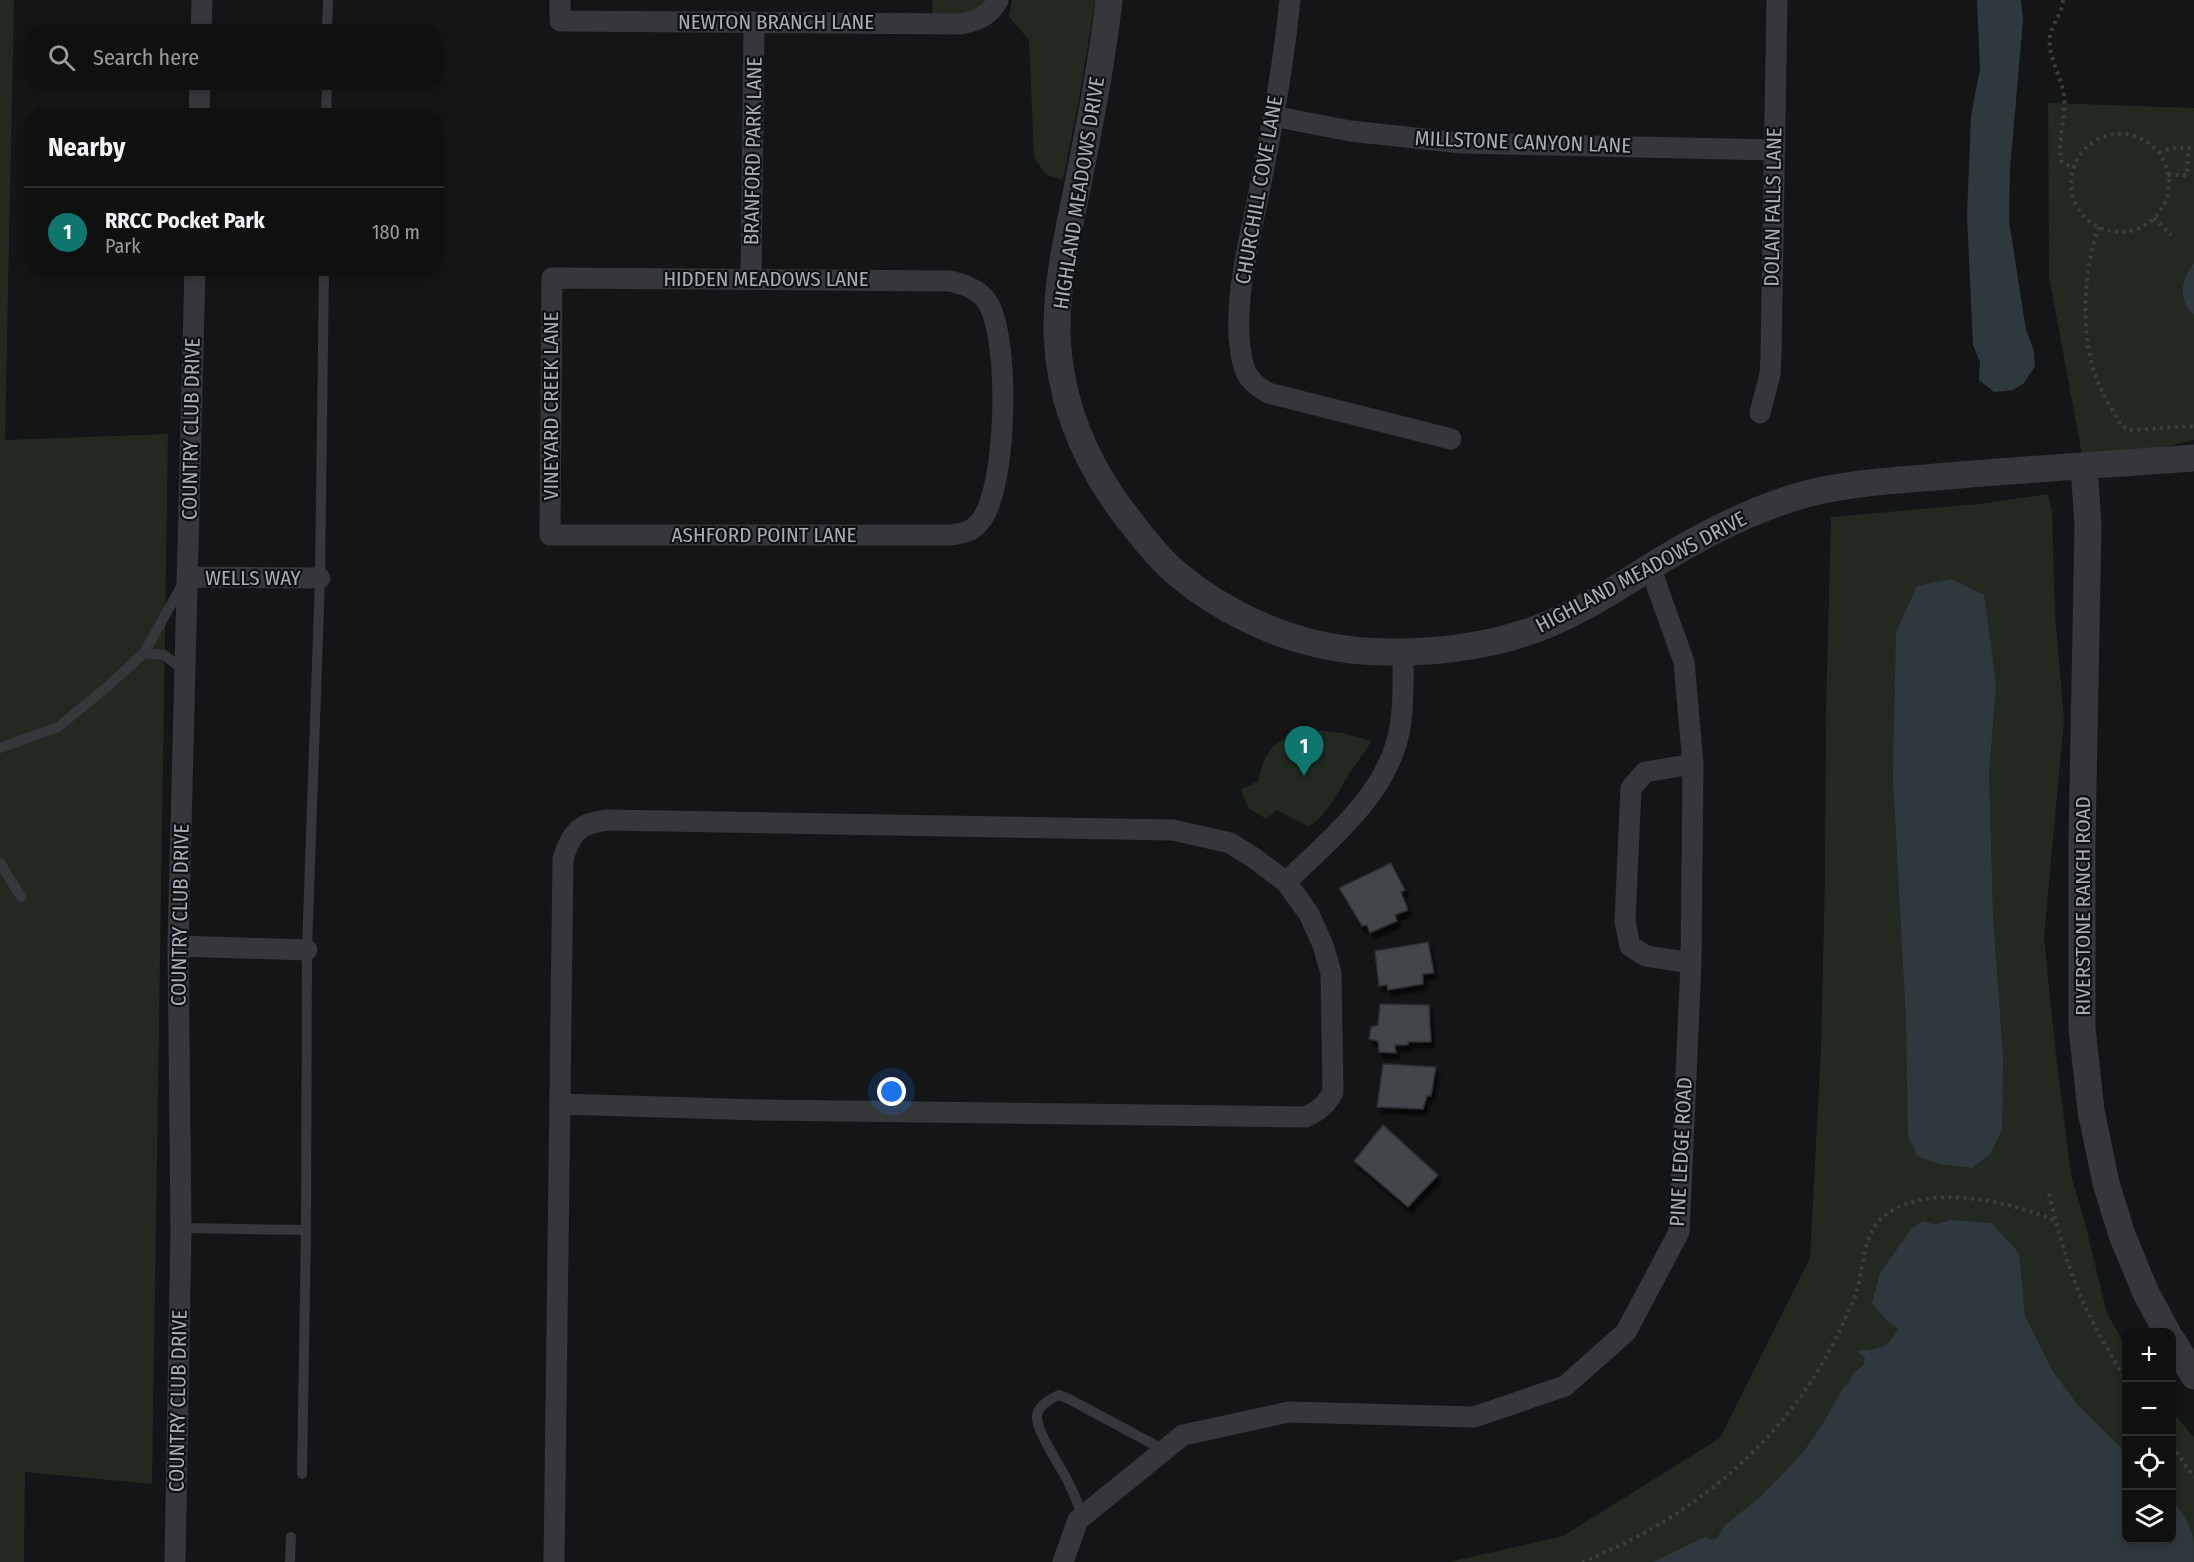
<!DOCTYPE html>
<meta charset="utf-8">
<style>
body{margin:0;font-family:"Fira Sans Condensed",sans-serif;background:#181919;color:#f1f3f6}
.controls{position:absolute;right:18px;bottom:18px;display:grid;overflow:hidden;border-radius:12px;box-shadow:0 3px 9px #0003}
.controls button{width:54px;height:54px;display:grid;place-items:center;padding:0;border:0;border-bottom:2px solid #2f3030;background:#0f1010;color:#f1f3f6;font:30px sans-serif}
.you{position:absolute;left:892px;top:1092px;width:21px;height:21px;margin:-15px;border:4px solid #fff;border-radius:50%;background:#1a73e8;box-shadow:0 0 0 9px #1a73e833}
.badge{display:grid;place-items:center;width:39px;height:39px;border-radius:50%;background:#0f766e;color:#fff;font-size:20px;font-weight:700}
.pin{position:absolute;translate:-50% -50px;filter:drop-shadow(0 2px 3px #0008)}
.pin::after{content:'';position:absolute;top:32px;width:21px;height:18px;background:inherit;clip-path:polygon(0 0,100% 0,50% 100%)}
.list{margin:0;padding:0;list-style:none}
h2{display:flex;justify-content:space-between;align-items:center;height:78px;margin:0;padding:0 24px;font-size:26px}
h2 small{font-size:20px;font-weight:400;color:#9b9d9f}
.list li{display:grid;grid-template-columns:39px 1fr auto;gap:18px;align-items:center;box-sizing:border-box;height:90px;padding:0 24px;border-top:2px solid #2f3030}
.list b{display:block;font-size:22px;white-space:nowrap}
.list p{margin:0;font-size:20px;white-space:nowrap;color:#9b9d9f}
.list em{font-size:20px;font-style:normal;color:#9b9d9f}
.icon{flex:none;width:33px;height:33px;fill:none;stroke:currentColor;stroke-width:2;stroke-linecap:round;stroke-linejoin:round}
.map{position:relative;flex:none;width:2194px;height:1562px;overflow:hidden}
.search{position:absolute;background:#0f1010;box-shadow:0 3px 9px #0003;left:24px;top:24px;width:420px;height:66px;display:flex;align-items:center;gap:15px;box-sizing:border-box;padding:0 21px;border-radius:24px;color:#9b9d9f;font-size:22px}
.panel{position:absolute;background:#0f1010;box-shadow:0 3px 9px #0003;left:24px;top:108px;width:420px;height:168px;border-radius:24px}
.map>svg:first-child{display:block}
.green{fill:#212921}
.water{fill:#2e393e}
.building{fill:#434549;stroke:#2e2f32;stroke-width:1.5;filter:url(#shadow)}
.lines{fill:none;stroke-linecap:round;stroke-linejoin:round}
.path{stroke:#3c3e42;stroke-width:4;stroke-dasharray:3 4.5;stroke-linecap:butt}
.service{stroke:#36373b;stroke-width:10}
.minor{stroke:#36373b;stroke-width:21}
.tertiary{stroke:#36373b;stroke-width:27}
.labels{text-anchor:middle;stroke-width:4.5;stroke-linejoin:round;paint-order:stroke}
.street-label{font-size:21px;fill:#a7adb6;stroke:#0f1011}
</style>
<div class="map">
<svg width="2194" height="1562" viewBox="0 0 2194 1562">
<defs>
<filter id="shadow"><feDropShadow dx="3.5" dy="6" stdDeviation="1.5" flood-color="#0009"/></filter>
</defs>
<rect width="100%" height="100%" fill="#141516"/>
<!-- green -->
<path class="green" d="M0,0h14l-9,440 163,-6 -16,1050 -127,-12 -1,90h-24z
M932,0h56l-11,14 -44,2z
M1012,0h83l-14,88 -18,92 -18,-6 -11,-17 -5,-117 -20,-23z
M2048,103l146,5v332l-110,26 -35,-190z
M2048,494l4,18 3,102 9,106 -20,217 11,109 16,129 14,48 22,90 19,34v193h46v-128l22,25v125h-745l114,-26 157,-98 90,-180 11,-209 4,-173 1,-163 5,-196 147,-13z
M1314,730l28,3 30,8 -21,30 -18,30 -11,15 -13,11 -32,-17 -11,9 -18,-11 -7,-18 17,-9c9,-40 19,-40 56,-51z"/>
<!-- water -->
<path class="water" d="M1977,0h44l2,20 -13,149 -1,52 17,109 8,21 1,15 -11,17 -11,7 -19,2 -15,-12 1,-18 -7,-17 -6,-130 4,-99 9,-47z
M2194,263v52c-17,-15 -13,-36 0,-52z
M1951,579l33,16 12,90 -7,90 4,142 10,140 -1,72 -11,24 -19,15 -33,-4 -22,-8 -9,-21 -2,-116 -13,-240 3,-147 21,-46z
M1950,1220l41,3 28,30 6,63 27,54 25,34 49,49v87h46v-40c20,27 22,27 22,62h-541l52,-25 7,3 5,-2 9,-14 31,-24 29,-29 21,-24 18,-27 19,-34 6,-4 2,-8 12,-9 1,-7 -8,-7c22,-2 31,-2 41,-23l-9,-5 -17,-20 8,-30 32,-45 11,-7 13,4z"/>
<!-- building -->
<path class="building" d="M1391,863l14,27 -4,2 7,18 -13,5 2,6 -27,12 -3,-8 -5,1 -23,-38z
M1428,942l6,31 -11,1v10l-35,6 -1,-5 -8,1 -4,-35z
M1380,1004l49,1 2,37h-23v3h-13l1,8 -17,-1 -1,-11 -9,-2 2,-12 7,-2z
M1383,1064l53,3 -5,29h-4l-4,13 -46,-2z
M1383,1125l55,50 -30,32 -54,-46z"/>
<g class="lines">
<!-- path -->
<path class="path" d="M2063,0c-1,13 -10,23 -13,35 -3,21 11,40 14,60 2,22 -6,44 -3,66l12,8
M2071 183a49 49 0 1 1 98 0a49 49 0 1 1-98 0Z
M2159,153l12,-5h23
M2168,175h19l1,-27
M2154,218l17,17
M2099,227c-16,42 -19,107 -3,150 6,17 17,33 25,49l10,4 63,-4
M2049,1194c9,36 18,71 33,105 12,29 29,55 44,81
M2172,1446l22,31
M1582,1562c115,-45 213,-129 263,-243 3,-9 8,-17 11,-25 8,-25 6,-58 26,-76 40,-37 129,-17 173,3"/>
<!-- service -->
<path class="service" d="M327,32l1,-32
M326,116l1,-34
M144,653l20,2 21,16
M0,748l58,-21 49,-40 37,-34 38,-68
M0,863l21,34
M181,1228l125,2
M302,1474l4,-244 1,-280 13,-372 4,-310
M1083,1517c-4,-11 -8,-21 -13,-31 -7,-17 -33,-52 -33,-69 0,-11 13,-18 22,-22l10,4 95,51
M290,1562l1,-25"/>
<!-- minor -->
<path class="minor" d="M560,0v21l400,3c17,-3 30,-8 38,-24
M1290,0c-6,59 -16,118 -28,177 -10,55 -34,135 -18,190 4,13 13,19 24,26l183,46
M201,32l1,-32
M199,116l1,-34
M1273,116l77,15 112,12 312,7
M552,278l398,3c13,3 28,8 36,19 25,34 21,185 -4,219 -8,12 -17,14 -31,16h-401z
M751,279l3,-257
M1760,413l10,-39 1,-19 6,-355
M187,577l133,1
M178,946l129,4
M1691,963l-45,-7 -16,-10 -5,-25 6,-133 14,-16 48,-8
M560,1104l200,6 545,7c14,-6 21,-12 28,-25l-2,-119 -8,-28 -14,-31 -23,-32
M175,1562l6,-334 -3,-282 17,-678
M554,1562l9,-703c8,-27 17,-36 45,-39l565,10 57,13 24,15 32,24c46,-45 108,-93 115,-162 3,-22 2,-46 2,-69
M1063,1562l15,-42 105,-85 106,-23 185,5 91,-31 61,-54 53,-100 12,-269 2,-199 -9,-102 -34,-95"/>
<!-- tertiary -->
<path class="tertiary" d="M1109,0c-7,62 -19,123 -31,184 -10,49 -22,100 -21,151 3,69 30,132 73,186 15,20 31,40 51,56 38,31 88,56 136,67 59,14 143,9 201,-9 52,-15 97,-46 142,-74 46,-28 94,-53 146,-67 47,-12 95,-14 143,-18 81,-7 163,-12 245,-18
M2084,466l4,59 -6,315v188l9,83 15,72 16,52 24,58 21,39
M2172,1340l22,36"/>
</g>
<g class="labels">
<!-- street labels -->
<g class="street-label">
<text x="776" y="29">NEWTON BRANCH LANE</text>
<text transform="translate(1523 142) rotate(2)" y="7">MILLSTONE CANYON LANE</text>
<text transform="translate(753 151) rotate(-89)" y="7">BRANFORD PARK LANE</text>
<text transform="translate(1259 190) rotate(-80)" y="7">CHURCHILL COVE LANE</text>
<text transform="translate(1079 193) rotate(-81)" y="7">HIGHLAND MEADOWS DRIVE</text>
<text transform="translate(1773 207) rotate(-89)" y="7">DOLAN FALLS LANE</text>
<text x="766" y="286">HIDDEN MEADOWS LANE</text>
<text transform="translate(551 406) rotate(-90)" y="7">VINEYARD CREEK LANE</text>
<text transform="translate(191 429) rotate(-89)" y="7">COUNTRY CLUB DRIVE</text>
<text x="764" y="542">ASHFORD POINT LANE</text>
<text transform="translate(1641 572) rotate(-28)" y="7">HIGHLAND MEADOWS DRIVE</text>
<text x="253" y="585">WELLS WAY</text>
<text transform="translate(2083 906) rotate(-90)" y="7">RIVERSTONE RANCH ROAD</text>
<text transform="translate(180 915) rotate(-89)" y="7">COUNTRY CLUB DRIVE</text>
<text transform="translate(1681 1152) rotate(-87)" y="7">PINE LEDGE ROAD</text>
<text transform="translate(178 1401) rotate(-89)" y="7">COUNTRY CLUB DRIVE</text>
</g>
</g>
</svg>
<div class="controls">
<button>+</button>
<button>−</button>
<button><svg class="icon" aria-label="locate" viewBox="0 0 24 24"><circle cx="12" cy="12" r="6"/><path d="M12 2v4M12 18v4M2 12h4M18 12h4"/></svg></button>
<button><svg class="icon" aria-label="layers" viewBox="0 0 24 24"><path d="M12 4l9 5-9 5-9-5zM3 14l9 5 9-5"/></svg></button>
</div>
<div class="you"></div>
<div class="pin badge" style="left:1304px;top:776px">1</div>
<div class="search"><svg class="icon" aria-label="search" viewBox="0 0 24 24"><circle cx="10" cy="10" r="6"/><path d="M15 15l6 6"/></svg>Search here</div>
<section class="panel">
<h2>Nearby<small></small></h2>
<ul class="list">
<li><span class="badge">1</span><div><b>RRCC Pocket Park</b><p>Park</p></div><em>180 m</em></li>
</ul>
</section>
</div>
